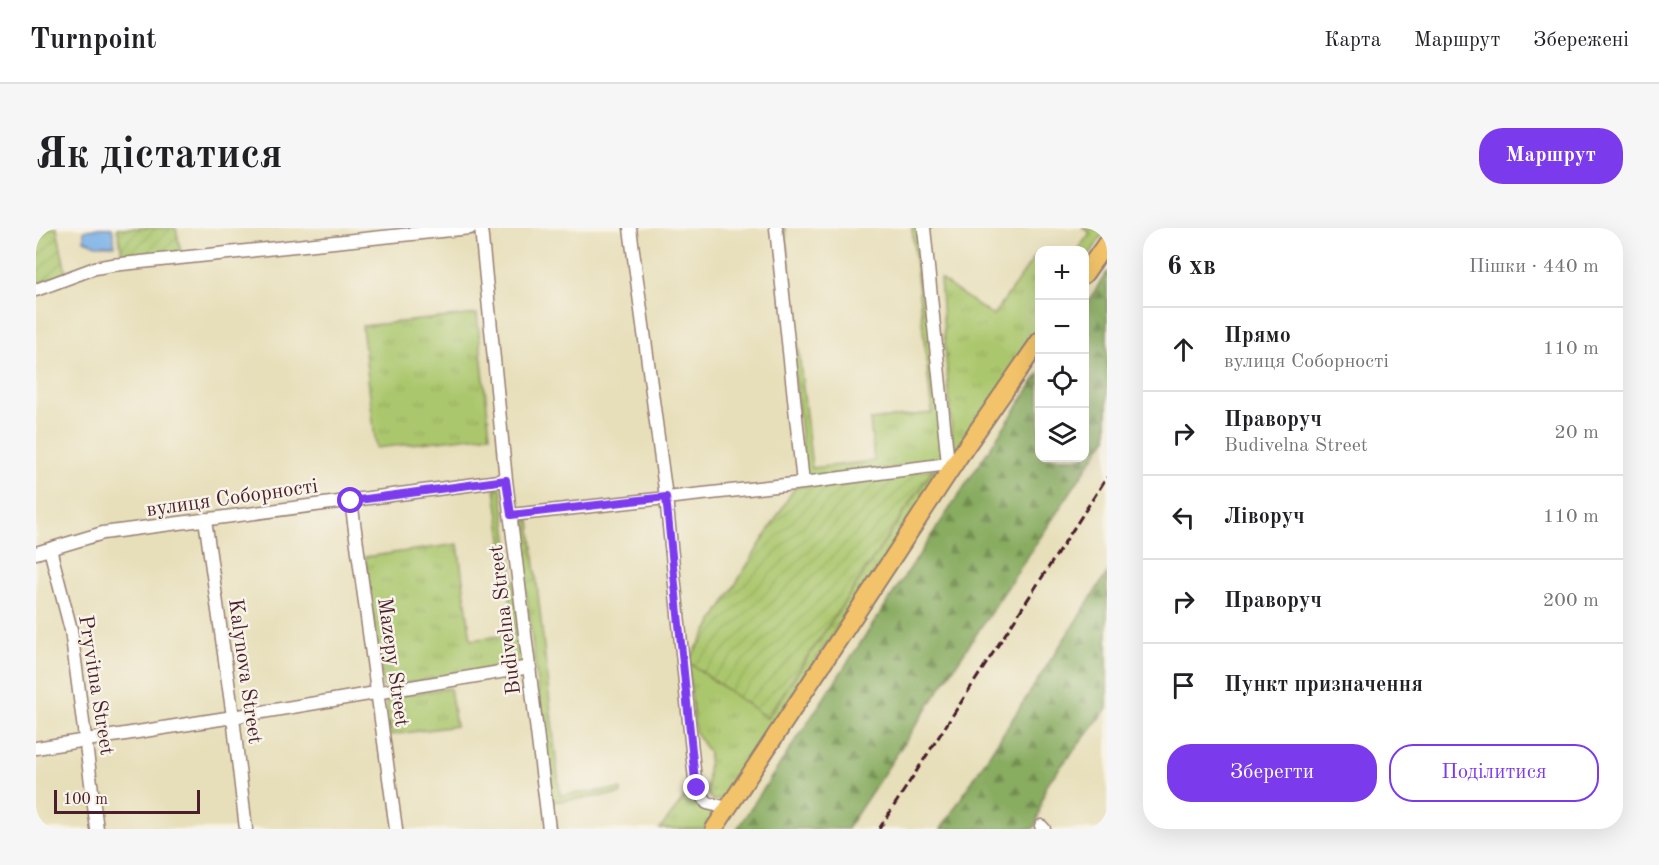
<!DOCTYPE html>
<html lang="uk">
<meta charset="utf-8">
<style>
body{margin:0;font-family:"Old Standard TT",serif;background:#f6f6f6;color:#202124}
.controls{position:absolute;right:18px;top:18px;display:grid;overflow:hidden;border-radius:12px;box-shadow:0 6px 24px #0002}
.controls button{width:54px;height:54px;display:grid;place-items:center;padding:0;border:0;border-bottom:2px solid #e0e0e0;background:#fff;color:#202124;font:30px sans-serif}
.scale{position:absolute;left:18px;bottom:15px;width:146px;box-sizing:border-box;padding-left:6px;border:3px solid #4a1f2b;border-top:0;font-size:16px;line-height:21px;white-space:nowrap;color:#4a1f2b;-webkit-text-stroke:4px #f7f3e8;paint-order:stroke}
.stop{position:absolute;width:18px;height:18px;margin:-14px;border:4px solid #7c3aed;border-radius:50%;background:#fff}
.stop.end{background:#7c3aed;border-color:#fff;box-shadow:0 2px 6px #0008}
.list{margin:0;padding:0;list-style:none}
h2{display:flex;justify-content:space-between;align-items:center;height:78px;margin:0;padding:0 24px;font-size:26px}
h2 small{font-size:20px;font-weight:400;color:#757577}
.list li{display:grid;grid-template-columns:39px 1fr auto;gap:18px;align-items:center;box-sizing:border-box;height:84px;padding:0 24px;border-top:2px solid #e0e0e0}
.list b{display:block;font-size:22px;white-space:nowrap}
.list p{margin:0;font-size:20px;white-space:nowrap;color:#757577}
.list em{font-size:20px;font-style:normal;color:#757577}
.actions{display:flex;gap:12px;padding:18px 24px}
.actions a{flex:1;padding:14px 0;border:2px solid #7c3aed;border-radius:24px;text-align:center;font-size:21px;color:#7c3aed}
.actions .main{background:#7c3aed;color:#fff}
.icon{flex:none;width:33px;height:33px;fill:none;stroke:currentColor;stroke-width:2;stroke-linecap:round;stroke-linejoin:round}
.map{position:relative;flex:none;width:1071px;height:601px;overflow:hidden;border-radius:24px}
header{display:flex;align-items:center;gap:36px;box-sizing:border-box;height:84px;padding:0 30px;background:#fff;border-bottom:2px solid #e0e0e0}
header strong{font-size:28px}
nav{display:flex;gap:33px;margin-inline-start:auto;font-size:21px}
.intro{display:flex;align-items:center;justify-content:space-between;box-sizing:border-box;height:144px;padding:0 36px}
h1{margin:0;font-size:42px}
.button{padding:15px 27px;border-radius:24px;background:#7c3aed;color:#fff;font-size:21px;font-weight:700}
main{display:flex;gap:36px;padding:0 36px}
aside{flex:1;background:#fff;border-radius:24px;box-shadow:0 6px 24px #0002}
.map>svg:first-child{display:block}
.grass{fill:url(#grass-tufts);stroke:#7a734c;stroke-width:1.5}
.forest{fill:url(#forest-firs);stroke:#696646;stroke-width:1.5}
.garden{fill:url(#garden-furrows);stroke:#7a734c;stroke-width:1.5}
.water{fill:#78b0e7;stroke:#616889;stroke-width:1.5}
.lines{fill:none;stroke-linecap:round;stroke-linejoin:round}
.minor-casing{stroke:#987f72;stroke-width:15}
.major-casing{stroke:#987f72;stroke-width:20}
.minor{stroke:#fff;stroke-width:12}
.major{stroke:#f2c36a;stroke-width:16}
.rail{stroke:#4a1f2b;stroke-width:3;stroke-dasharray:9 4.5;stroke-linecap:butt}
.route{stroke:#7c3aed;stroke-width:8}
.labels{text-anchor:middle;stroke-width:5;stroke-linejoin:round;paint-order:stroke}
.street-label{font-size:21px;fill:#4a1f2b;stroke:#f7f3e8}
</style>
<header>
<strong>Turnpoint</strong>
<nav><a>Карта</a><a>Маршрут</a><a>Збережені</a></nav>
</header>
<div class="intro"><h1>Як дістатися</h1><a class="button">Маршрут</a></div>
<main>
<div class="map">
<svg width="1071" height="601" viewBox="0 0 1071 601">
<defs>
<pattern id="grass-tufts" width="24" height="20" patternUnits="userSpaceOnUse" patternTransform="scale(1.5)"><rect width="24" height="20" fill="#abc76d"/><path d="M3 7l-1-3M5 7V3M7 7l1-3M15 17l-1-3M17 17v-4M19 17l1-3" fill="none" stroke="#95aa5f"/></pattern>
<pattern id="forest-firs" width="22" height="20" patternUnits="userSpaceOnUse" patternTransform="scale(1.5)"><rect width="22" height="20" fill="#88ac60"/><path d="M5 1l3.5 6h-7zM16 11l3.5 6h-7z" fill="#718b4f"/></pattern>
<pattern id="garden-furrows" width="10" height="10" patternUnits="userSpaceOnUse" patternTransform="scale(1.5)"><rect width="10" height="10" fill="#abc76d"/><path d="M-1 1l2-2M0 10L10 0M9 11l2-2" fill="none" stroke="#95aa5f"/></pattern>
</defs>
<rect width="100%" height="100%" fill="#f7f3e8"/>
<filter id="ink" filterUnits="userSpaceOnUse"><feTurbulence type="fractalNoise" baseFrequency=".0167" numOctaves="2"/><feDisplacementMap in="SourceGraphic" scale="12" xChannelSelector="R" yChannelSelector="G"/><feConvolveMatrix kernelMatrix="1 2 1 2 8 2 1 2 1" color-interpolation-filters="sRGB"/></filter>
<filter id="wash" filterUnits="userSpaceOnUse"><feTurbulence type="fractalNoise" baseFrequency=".008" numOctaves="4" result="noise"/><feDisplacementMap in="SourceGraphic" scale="24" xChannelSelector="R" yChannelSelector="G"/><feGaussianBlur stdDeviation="1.35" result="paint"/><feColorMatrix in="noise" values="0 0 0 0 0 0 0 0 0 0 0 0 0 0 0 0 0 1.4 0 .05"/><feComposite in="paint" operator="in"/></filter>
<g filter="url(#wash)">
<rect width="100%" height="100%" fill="#e7dfba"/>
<!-- grass -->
<path class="grass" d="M743,0h6l27,240 62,-7 -4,-41 62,-7 -20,-185h8l24,233 -138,19z
M1047,0h24l-22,34 -1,-12h-7l13,-17z
M1000,27l3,2v73l-81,123 -5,-3 -13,-171 53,37z
M441,86l13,121 -114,13 -14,-122z
M911,239l-174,256 -50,76 -10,2 -6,-8 2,-40 -14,-21 -7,-70 79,56 166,-249z
M465,259l24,176 -142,24 -18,-130 93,-13 13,96 44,-6 -20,-146z
M494,292l30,275 61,-6v5l-70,8 -33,-281z
M414,460l6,38 -66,9 -5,-38z
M651,566l27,21 -10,14h-44z"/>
<!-- forest -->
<path class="forest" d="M1071,44v165l-260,392h-110l302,-455 1,84h44l1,-152z
M1071,345v136l-61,76 -10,39 -3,5h-92z"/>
<!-- garden -->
<path class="garden" d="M0,0h21l9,45 -30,11z
M81,0h59l5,24 -58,6z
M897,241l-166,249 -79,-56 107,-175z"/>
<!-- water -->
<path class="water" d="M63,0h13l3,17h-19l-12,-5v-9z"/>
</g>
<g filter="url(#ink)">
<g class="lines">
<!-- minor casing -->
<g class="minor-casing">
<path id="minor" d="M445,0l25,252 43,349
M594,0l36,269 29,283 2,8 10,15 21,5
M740,0l27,255
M888,0l24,236
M0,62l59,-22 17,-3 358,-37
M315,273l45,328
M475,287l292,-32 145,-19 9,-7
M169,291l28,198 13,112
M14,321l21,81 26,199
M0,325l67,-20 403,-53
M0,520l197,-31 297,-50
M1005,598l3,3"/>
</g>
<!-- major casing -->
<g class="major-casing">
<path id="major" d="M1048,47l23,-33
M678,601l245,-372 81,-117"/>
</g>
<!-- minor -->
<use href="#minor" class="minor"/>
<!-- major -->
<use href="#major" class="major"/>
<!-- rail -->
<path class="rail" d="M843,601l228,-352"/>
</g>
</g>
<g class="lines" filter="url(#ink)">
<!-- route -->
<path class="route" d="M315,273l155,-21 5,35 155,-18 29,283 2,8"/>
</g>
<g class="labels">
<!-- street labels -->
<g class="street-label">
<text transform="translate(196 269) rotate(-8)" y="7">вулиця Соборності</text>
<text transform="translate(468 392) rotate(-97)" y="7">Budivelna Street</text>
<text transform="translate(358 434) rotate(82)" y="7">Mazepy Street</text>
<text transform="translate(210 443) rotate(82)" y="7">Kalynova Street</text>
<text transform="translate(61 457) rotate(81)" y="7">Pryvitna Street</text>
</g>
</g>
</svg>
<div class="controls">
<button>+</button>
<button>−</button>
<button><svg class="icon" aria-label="locate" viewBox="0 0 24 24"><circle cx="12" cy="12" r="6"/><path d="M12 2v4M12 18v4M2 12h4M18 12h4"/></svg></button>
<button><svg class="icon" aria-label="layers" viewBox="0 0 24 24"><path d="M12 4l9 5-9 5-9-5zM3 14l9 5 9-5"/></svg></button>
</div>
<div class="scale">100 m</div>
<div class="stop" style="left:315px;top:273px"></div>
<div class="stop end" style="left:661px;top:560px"></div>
</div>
<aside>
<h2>6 хв<small>Пішки · 440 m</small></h2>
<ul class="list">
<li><svg class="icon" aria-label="ahead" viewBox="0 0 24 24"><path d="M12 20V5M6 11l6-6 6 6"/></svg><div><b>Прямо</b><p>вулиця Соборності</p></div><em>110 m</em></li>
<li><svg class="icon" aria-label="right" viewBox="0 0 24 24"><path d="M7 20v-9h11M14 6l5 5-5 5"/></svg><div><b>Праворуч</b><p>Budivelna Street</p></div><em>20 m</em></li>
<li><svg class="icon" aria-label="left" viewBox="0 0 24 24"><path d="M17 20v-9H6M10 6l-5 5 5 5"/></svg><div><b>Ліворуч</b></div><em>110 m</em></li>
<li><svg class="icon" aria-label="right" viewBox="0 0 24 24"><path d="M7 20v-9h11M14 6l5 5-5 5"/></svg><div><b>Праворуч</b></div><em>200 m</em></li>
<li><svg class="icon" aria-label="arrive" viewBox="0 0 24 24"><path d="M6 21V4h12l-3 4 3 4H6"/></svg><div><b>Пункт призначення</b></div></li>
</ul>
<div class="actions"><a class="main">Зберегти</a><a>Поділитися</a></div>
</aside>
</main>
